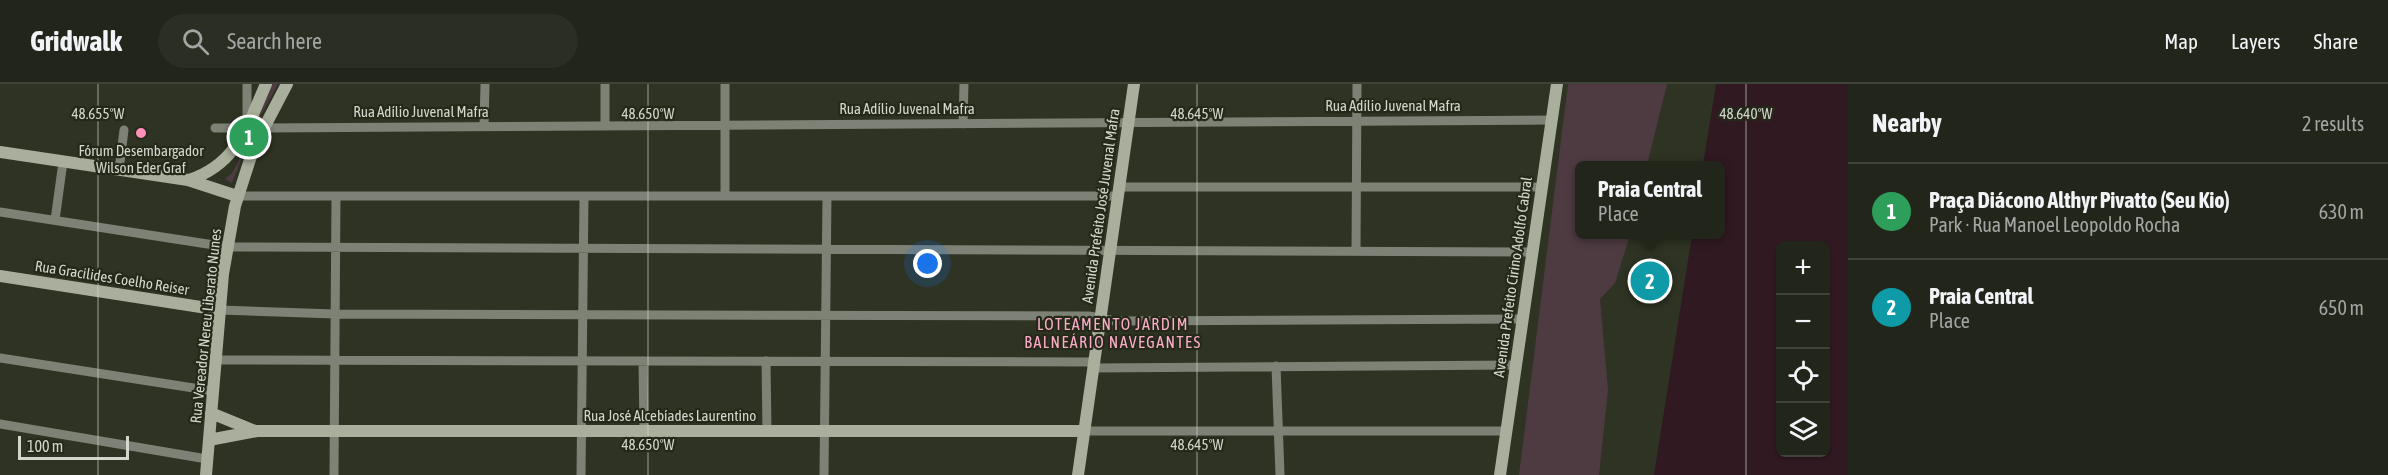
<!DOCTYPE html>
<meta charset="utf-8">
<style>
body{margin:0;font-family:"Asap Condensed",sans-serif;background:#2a2e23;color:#f1f3f6}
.controls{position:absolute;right:18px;bottom:18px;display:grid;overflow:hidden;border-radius:9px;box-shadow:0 2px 4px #0004}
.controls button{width:54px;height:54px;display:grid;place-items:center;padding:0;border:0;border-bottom:2px solid #3f4339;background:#22261a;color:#f1f3f6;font:30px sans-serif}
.scale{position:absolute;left:18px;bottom:15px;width:111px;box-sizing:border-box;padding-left:6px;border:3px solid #d3d6cc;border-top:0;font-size:16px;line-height:21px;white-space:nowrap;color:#d3d6cc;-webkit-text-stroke:4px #25291a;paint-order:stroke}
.you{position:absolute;left:928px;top:180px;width:21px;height:21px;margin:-15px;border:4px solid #fff;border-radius:50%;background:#1a73e8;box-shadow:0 0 0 9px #1a73e833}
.badge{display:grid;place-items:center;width:39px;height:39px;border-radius:50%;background:#8bbbb9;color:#fff;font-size:20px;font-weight:700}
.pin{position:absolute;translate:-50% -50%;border:3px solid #fff;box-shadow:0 2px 6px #0006}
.popup{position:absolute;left:1575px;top:77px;width:150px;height:78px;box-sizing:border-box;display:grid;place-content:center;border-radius:9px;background:#22261a;filter:drop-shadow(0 2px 4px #0005);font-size:20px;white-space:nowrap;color:#a2a5a2}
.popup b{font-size:22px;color:#f1f3f6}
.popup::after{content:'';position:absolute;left:50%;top:100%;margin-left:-12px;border:12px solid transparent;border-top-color:#22261a}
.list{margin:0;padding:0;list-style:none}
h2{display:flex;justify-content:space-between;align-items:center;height:78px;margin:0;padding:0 24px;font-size:26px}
h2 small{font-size:20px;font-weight:400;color:#a2a5a2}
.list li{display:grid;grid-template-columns:39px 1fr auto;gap:18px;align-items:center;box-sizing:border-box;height:96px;padding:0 24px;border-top:2px solid #3f4339}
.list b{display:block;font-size:22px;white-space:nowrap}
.list p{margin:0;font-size:20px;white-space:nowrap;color:#a2a5a2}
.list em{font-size:20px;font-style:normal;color:#a2a5a2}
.icon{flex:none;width:33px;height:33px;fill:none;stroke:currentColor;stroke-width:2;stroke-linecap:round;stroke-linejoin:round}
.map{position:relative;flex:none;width:1848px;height:391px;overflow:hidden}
header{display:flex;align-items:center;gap:36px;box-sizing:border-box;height:84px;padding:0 30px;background:#22261a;border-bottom:2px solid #3f4339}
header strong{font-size:28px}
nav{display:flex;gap:33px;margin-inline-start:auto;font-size:21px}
.search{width:420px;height:54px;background:#2a2e23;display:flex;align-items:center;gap:15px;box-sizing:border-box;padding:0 21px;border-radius:33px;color:#a2a5a2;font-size:22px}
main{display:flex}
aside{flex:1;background:#22261a}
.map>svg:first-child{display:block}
.green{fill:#4d3b41}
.water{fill:#311922;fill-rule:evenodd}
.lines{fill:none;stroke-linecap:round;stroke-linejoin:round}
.street{stroke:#7e8175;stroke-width:9}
.secondary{stroke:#a9af9c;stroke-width:12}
.ticks{fill:none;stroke:#d3d6cc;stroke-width:1.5;stroke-opacity:0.45}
.poi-dot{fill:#ff8eb9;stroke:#25291a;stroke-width:2}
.labels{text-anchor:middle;stroke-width:4.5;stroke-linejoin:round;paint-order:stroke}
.street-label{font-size:15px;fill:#d3d6cc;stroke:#25291a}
.poi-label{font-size:15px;fill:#d3d6cc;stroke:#25291a}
.neighbourhood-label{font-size:16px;letter-spacing:1.5px;fill:#fdadc9;stroke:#25291a}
.ticks-label{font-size:15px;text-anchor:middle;fill:#d3d6cc;stroke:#25291a;stroke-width:4.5;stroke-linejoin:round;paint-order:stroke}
</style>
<header>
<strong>Gridwalk</strong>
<div class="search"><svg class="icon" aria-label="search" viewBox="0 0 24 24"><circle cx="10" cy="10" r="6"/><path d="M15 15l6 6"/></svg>Search here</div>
<nav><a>Map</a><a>Layers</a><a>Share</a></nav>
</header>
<main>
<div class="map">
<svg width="1848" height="391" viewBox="0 0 1848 391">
<rect width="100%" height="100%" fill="#2e3323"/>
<!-- green -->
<path class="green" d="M270,0h8l-23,42 -23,57 -7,-4 7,-6 6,-11 4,-14z
M1568,0h99l-20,81 -67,1v68l50,1 -15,48 -15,16 8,91 -9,85h-80z"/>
<!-- water -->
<path class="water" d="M1716,0h132v391h-194l38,-240 28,-1v-68l-17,-1zM1780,162h46v206h-46z"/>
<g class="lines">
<!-- street -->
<path class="street" d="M725,0v112
M963,40l1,-40
M484,42l1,-42
M605,42v-42
M215,44h32v-44
M263,44l1288,-8
M119,86l5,-40
M1119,103h422
M237,112h881
M0,128l227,35 1304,5
M55,136l8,-58
M1356,167l1,-167
M220,226l115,4 754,2 26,5 407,-2
M0,274l213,33
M215,276l878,2
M643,277l1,70
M766,277l1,70
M1276,282l4,109
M1093,284l423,-3
M0,340l207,35
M1083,347h423
M334,391l2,-279
M581,391l3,-279
M824,391l3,-279"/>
<!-- secondary -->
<path class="secondary" d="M0,68l188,28 49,16
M189,96c48,-16 58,-53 77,-96
M0,192l220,34
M211,329l44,18
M209,356l48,-9h826
M206,391l17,-201 12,-68 19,-59 33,-63
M1078,391l56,-391
M1500,391l57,-391"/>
</g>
<!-- ticks -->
<path class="ticks" d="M98,0v391M648,0v391M1197,0v391M1746,0v391"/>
<!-- markers -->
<circle class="poi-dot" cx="141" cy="49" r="6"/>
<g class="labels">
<!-- street labels -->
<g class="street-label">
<text x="1393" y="27">Rua Adílio Juvenal Mafra</text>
<text x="907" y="30">Rua Adílio Juvenal Mafra</text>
<text x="421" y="33">Rua Adílio Juvenal Mafra</text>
<text transform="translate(1101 122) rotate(-82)" y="5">Avenida Prefeito José Juvenal Mafra</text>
<text transform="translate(1513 193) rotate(-82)" y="5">Avenida Prefeito Cirino Adolfo Cabral</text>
<text transform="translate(112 194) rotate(9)" y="5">Rua Gracilides Coelho Reiser</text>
<text transform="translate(206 242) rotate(-84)" y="5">Rua Vereador Nereu Liberato Nunes</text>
<text x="670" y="337">Rua José Alcebíades Laurentino</text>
</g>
<!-- poi labels -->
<g class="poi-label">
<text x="141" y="72">Fórum Desembargador<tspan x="141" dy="17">Wilson Eder Graf</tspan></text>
</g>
<!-- neighbourhood labels -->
<g class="neighbourhood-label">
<text x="1113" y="246">LOTEAMENTO JARDIM<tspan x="1113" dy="18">BALNEÁRIO NAVEGANTES</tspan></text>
</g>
</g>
<g class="ticks-label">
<text x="98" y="35">48.655°W</text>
<text x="648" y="35">48.650°W</text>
<text x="1197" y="35">48.645°W</text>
<text x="1746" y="35">48.640°W</text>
<text x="648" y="366">48.650°W</text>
<text x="1197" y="366">48.645°W</text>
</g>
</svg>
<div class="controls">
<button>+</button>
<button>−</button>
<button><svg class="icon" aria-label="locate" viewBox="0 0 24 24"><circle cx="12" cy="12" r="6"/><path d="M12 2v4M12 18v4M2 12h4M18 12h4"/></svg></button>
<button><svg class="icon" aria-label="layers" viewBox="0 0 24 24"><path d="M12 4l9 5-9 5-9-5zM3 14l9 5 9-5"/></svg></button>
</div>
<div class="scale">100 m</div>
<div class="you"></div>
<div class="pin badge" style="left:249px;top:53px;background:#2e9e5b">1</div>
<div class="pin badge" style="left:1650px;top:197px;background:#0f9aa8">2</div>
<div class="popup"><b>Praia Central</b>Place</div>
</div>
<aside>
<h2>Nearby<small>2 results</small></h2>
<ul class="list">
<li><span class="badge" style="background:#2e9e5b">1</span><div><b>Praça Diácono Althyr Pivatto (Seu Kio)</b><p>Park · Rua Manoel Leopoldo Rocha</p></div><em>630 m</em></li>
<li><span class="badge" style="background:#0f9aa8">2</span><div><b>Praia Central</b><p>Place</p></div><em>650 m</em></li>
</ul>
</aside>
</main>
